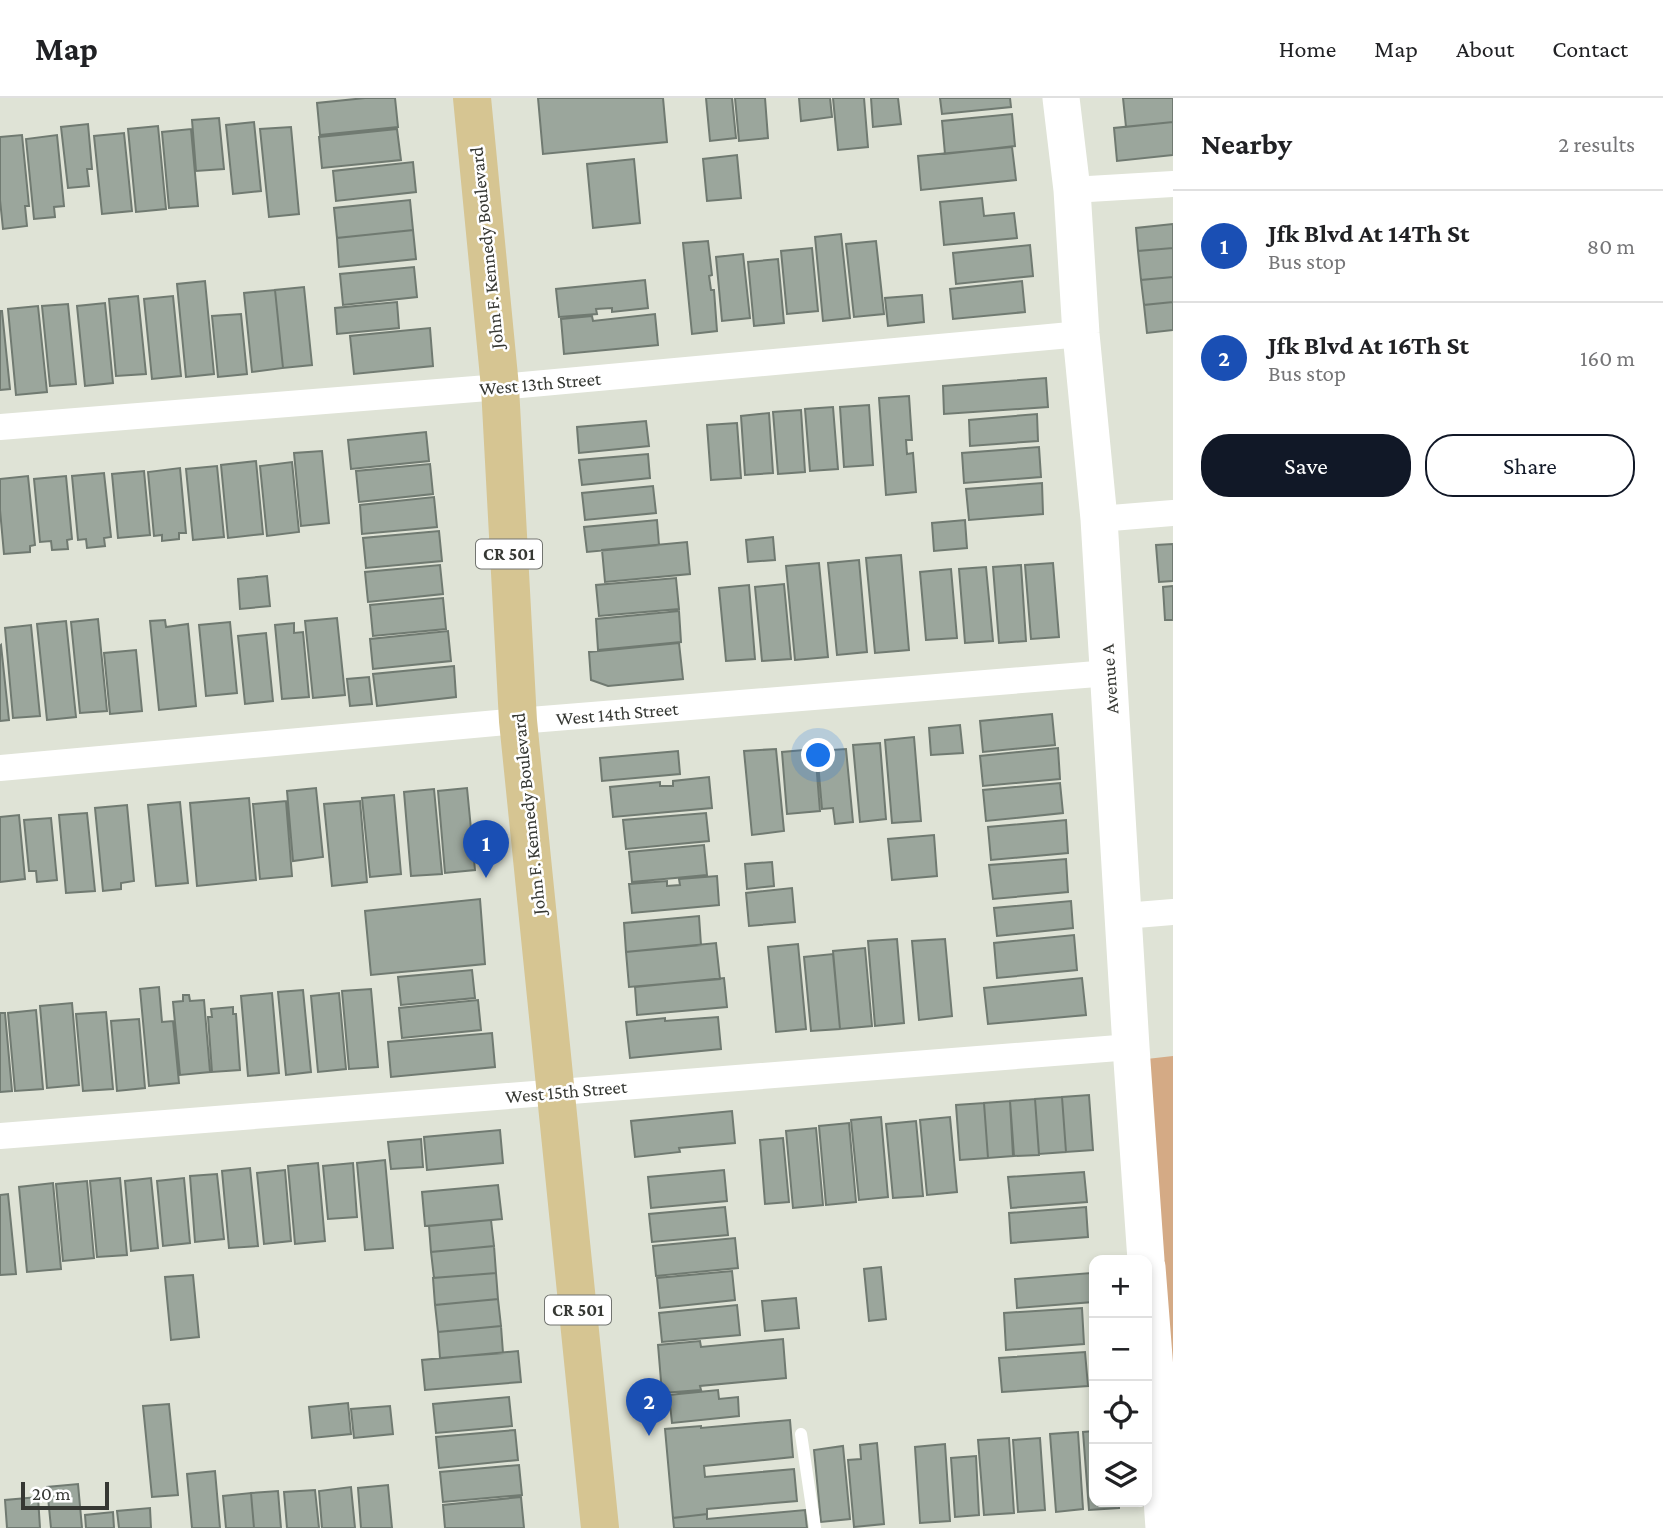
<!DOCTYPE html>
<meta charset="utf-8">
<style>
body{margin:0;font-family:"Crimson Pro",serif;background:#f6f6f6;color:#202124}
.controls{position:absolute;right:21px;bottom:21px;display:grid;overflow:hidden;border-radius:14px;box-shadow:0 4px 10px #0003}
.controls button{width:63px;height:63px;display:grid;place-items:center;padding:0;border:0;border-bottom:2px solid #e0e0e0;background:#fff;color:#202124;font:35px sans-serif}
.scale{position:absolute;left:21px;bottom:18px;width:88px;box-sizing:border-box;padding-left:7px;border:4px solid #363833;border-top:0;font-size:19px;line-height:24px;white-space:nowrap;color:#363833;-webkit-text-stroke:5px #fff;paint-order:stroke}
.you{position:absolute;left:819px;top:658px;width:24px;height:24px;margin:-18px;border:5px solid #fff;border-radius:50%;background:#1a73e8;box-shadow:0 0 0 10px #1a73e833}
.badge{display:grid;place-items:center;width:46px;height:46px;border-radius:50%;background:#111827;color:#fff;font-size:23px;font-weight:700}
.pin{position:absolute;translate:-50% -58px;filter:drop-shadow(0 2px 4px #0008)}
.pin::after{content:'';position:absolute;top:37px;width:24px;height:21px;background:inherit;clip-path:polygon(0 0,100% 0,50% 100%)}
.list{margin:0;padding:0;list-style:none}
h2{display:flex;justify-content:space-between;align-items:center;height:91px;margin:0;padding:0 28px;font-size:30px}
h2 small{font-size:23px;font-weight:400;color:#757577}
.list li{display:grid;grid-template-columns:46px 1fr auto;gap:21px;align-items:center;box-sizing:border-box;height:112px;padding:0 28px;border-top:2px solid #e0e0e0}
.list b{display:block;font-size:26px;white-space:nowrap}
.list p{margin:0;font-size:23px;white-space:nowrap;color:#757577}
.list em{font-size:23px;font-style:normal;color:#757577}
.actions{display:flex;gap:14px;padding:21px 28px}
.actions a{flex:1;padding:16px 0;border:2px solid #111827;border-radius:28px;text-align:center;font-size:24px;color:#111827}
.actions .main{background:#111827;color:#fff}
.icon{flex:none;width:38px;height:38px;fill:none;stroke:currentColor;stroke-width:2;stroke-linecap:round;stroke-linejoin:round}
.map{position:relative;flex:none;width:1173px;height:1430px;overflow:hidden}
header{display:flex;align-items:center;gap:42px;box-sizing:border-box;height:98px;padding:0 35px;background:#fff;border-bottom:2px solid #e0e0e0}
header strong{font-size:33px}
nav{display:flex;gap:38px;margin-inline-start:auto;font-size:24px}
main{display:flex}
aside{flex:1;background:#fff}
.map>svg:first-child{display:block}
.green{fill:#d4aa85}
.building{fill:#9ba69c;stroke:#707a71;stroke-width:2}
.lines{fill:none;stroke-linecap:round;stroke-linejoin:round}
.lane{stroke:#fff;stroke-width:12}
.street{stroke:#fff;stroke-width:26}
.secondary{stroke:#fff;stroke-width:37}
.primary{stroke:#d6c592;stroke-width:38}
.labels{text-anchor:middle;stroke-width:5;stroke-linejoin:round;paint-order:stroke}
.shield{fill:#fff;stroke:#727470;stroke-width:2}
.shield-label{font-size:18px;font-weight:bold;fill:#363833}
.street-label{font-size:19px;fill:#363833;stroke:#fff}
</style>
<header>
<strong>Map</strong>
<nav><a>Home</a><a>Map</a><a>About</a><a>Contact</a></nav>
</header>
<main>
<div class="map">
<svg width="1173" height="1430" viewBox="0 0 1173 1430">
<rect width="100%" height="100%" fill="#dfe3d6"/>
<!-- green -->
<path class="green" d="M1173,958v336l-44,-331z"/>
<!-- building -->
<path class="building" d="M365,0h30l3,29 -78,8 -3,-32z
M538,0h125l4,44 -124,12z
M706,0h26l4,40 -26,3z
M735,0h30l3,40 -29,3z
M799,0h31l2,19 -31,4z
M833,0h31l4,49 -30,3z
M871,0h27l3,26 -28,3z
M940,0h70l1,9 -69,7z
M1123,0h50v24l-47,5z
M1012,16l3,32 -70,8 -3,-33z
M219,20l5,51 -28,2 -4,-51z
M254,24l7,69 -28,3 -7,-69z
M1173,24v33l-56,6 -3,-33z
M88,26l4,45h-5l2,17 -21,2 -7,-61z
M158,28l8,83 -30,3 -8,-83z
M291,29l8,87 -30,3 -9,-88z
M191,31l7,77 -29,2 -7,-76z
M397,31l4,31 -79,8 -3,-31z
M124,35l8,78 -30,3 -8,-78z
M22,37l7,71h-4l2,20 -24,3 -3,-29v-63z
M57,37l7,71 -10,1 1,10 -21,2 -8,-80z
M1012,49l4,33 -95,10 -3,-34z
M737,57l4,43 -34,3 -4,-42z
M634,61l6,64 -47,5 -6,-64z
M413,64l3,30 -80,9 -3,-30z
M982,100l2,18 30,-3 3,25 -73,7 -4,-43z
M410,102l3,30 -76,8 -3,-30z
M1173,126v24l-35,3 -2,-23z
M413,132l3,29 -77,8 -2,-29z
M841,136l9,84 -27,3 -8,-84z
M708,143l4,34 -3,1 2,14h3l3,41 -25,3 -9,-91z
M876,143l8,73 -30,3 -8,-73z
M1030,147l3,31 -77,8 -3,-31z
M812,150l6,63 -31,3 -6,-63z
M1173,150v29l-32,3 -3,-29z
M743,156l7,64 -28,3 -6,-64z
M778,161l6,64 -30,3 -6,-64z
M414,169l3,30 -74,8 -3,-31z
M1173,179v25l-29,3 -3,-25z
M645,182l3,28 -36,4v-4l-16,1 1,5 -38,3 -3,-28z
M205,183l9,93 -28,3 -9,-93z
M1022,183l3,31 -72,7 -3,-30z
M304,189l8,78 -29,3 -8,-78z
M275,192l8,78 -31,4 -8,-79z
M922,197l2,27 -36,4 -3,-28z
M138,198l8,78 -30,2 -7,-77z
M173,198l8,80 -29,3 -8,-80z
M397,204l2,26 -62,6 -2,-26z
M1173,204v28l-26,3 -3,-28z
M105,205l8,80 -28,3 -8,-80z
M68,206l8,80 -26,2 -8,-80z
M38,208l9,86 -31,3 -8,-86z
M0,213h2l8,78 -10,1z
M241,216l6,60 -29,3 -6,-61z
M655,216l3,31 -94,9 -3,-35 31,-3 1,5z
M430,230l3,38 -79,8 -4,-38z
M1046,280l2,29 -104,7 -1,-28z
M909,298l3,44h-6l1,14 6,-1 3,39 -30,3 -7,-97z
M869,307l4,60 -29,2 -4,-60z
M833,309l5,62 -28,2 -5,-62z
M801,312l4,62 -27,2 -5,-62z
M769,315l4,60 -28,2 -4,-59z
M1037,316l1,27 -68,5 -1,-26z
M646,323l3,25 -70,7 -2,-26z
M737,325l4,55 -30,2 -4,-55z
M426,334l3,29 -78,8 -3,-29z
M1039,349l2,30 -77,6 -2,-30z
M322,353l7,72 -28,3 -7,-73z
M648,356l2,24 -68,7 -3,-25z
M256,363l7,73 -35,4 -7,-73z
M292,364l7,70 -32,4 -7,-70z
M430,366l3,30 -74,8 -3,-31z
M217,368l7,71 -31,3 -7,-71z
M180,370l6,65h-7v6l-17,2v-6l-8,1 -6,-64z
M144,373l6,64 -32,3 -6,-64z
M104,375l7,64 -7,1 1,8 -18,2 -1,-9 -8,1 -6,-64z
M28,378l7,69 -5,1v6l-26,2 -4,-44v-31z
M66,378l6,63 -5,1 1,9 -16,1 -1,-9 -11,1 -6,-63z
M1042,385l1,31 -74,6 -3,-31z
M653,388l3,27 -71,7 -3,-27z
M434,399l3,30 -75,7 -2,-29z
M657,422l2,25 -72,7 -3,-25z
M965,422l2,28 -33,3 -2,-28z
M439,433l3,30 -76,7 -3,-30z
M773,439l2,23 -27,2 -2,-22z
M687,444l3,32 -85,8 -3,-32z
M1173,446v37l-14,1 -3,-37z
M901,457l8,95 -34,3 -9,-95z
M859,462l8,92 -30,3 -9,-92z
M819,465l9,94 -33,3 -9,-94z
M1053,465l6,74 -28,2 -6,-74z
M440,467l3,29 -75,8 -3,-30z
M1021,467l5,76 -27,2 -6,-76z
M986,469l7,74 -28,2 -6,-74z
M951,471l6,69 -31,2 -6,-68z
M267,478l3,30 -30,3 -2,-30z
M676,480l3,31 -80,7 -3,-31z
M784,486l7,75 -29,2 -7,-74z
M749,487l6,74 -29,2 -7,-73z
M1173,488v34h-8l-2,-33z
M443,500l3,31 -73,7 -3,-31z
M679,513l2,31 -83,8 -2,-31z
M337,520l8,77 -32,3 -8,-77z
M98,521l9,92 -27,2 -9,-91z
M165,522l1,7 22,-3 8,82 -37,4 -9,-89z
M66,523l10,96 -29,3 -10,-96z
M230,524l7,71 -31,3 -7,-71z
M294,525v10l9,-1 6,65 -27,2 -7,-74z
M31,527l9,91 -27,2 -8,-90z
M448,533l3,30 -78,8 -3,-30z
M266,535l7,68 -28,3 -7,-68z
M679,545l4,36 -75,7 -17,-6 -2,-28z
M1,547l8,75 -9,1v-75z
M136,552l6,61 -32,3 -6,-61z
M454,568l2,31 -79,9 -4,-32z
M369,579l3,27 -22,2 -3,-27z
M1052,616l3,31 -72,7 -3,-31z
M960,627l3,28 -32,2 -2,-27z
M914,639l7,84 -29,2 -7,-83z
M880,645l6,76 -26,3 -7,-77z
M1058,650l2,31 -77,7 -3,-30z
M776,651l8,82 -32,4 -8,-84z
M815,651l5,62 -33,3 -5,-62z
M846,651l7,73 -18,2 -2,-16 -11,1 -5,-58z
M678,653l2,23 -78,7 -2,-23z
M709,679l3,31 -99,9 -3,-30 50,-5v4h13v-5z
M1060,685l3,30 -77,8 -3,-31z
M316,690l7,69 -30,4 -6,-70z
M467,690l8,82 -30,3 -7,-82z
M434,691l8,85 -31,2 -7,-84z
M394,697l7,79 -31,3 -8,-79z
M249,700l7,82 -59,6 -7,-83z
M286,703l6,75 -32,3 -7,-75z
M360,703l7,81 -35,4 -8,-82z
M180,704l8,81 -32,3 -8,-81z
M127,707l7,76 -13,2v6l-18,2 -8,-83z
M87,715l8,78 -29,2 -7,-78z
M706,715l3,28 -83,8 -3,-29z
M19,717l6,64 -25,3v-65z
M51,720l6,62 -20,2 -1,-11h-7l-5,-51z
M1066,722l2,33 -77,7 -3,-33z
M934,737l3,41 -45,4 -4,-41z
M704,747l3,30 -75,7 -3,-30z
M1066,761l2,33 -75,7 -4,-34z
M772,764l2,24 -27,3 -2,-25z
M717,778l2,29 -87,8 -3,-29 38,-3v5l13,-1 -1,-6z
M792,790l3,34 -46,4 -3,-33z
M480,801l5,65 -114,11 -6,-64z
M1071,803l2,27 -76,8 -3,-28z
M699,818l2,29 -75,7 -2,-29z
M1074,837l3,35 -80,8 -3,-35z
M897,841l7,84 -29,3 -7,-85z
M945,841l7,77 -33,4 -7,-79z
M716,845l4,36 -91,8 -3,-35z
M798,846l8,85 -30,3 -8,-85z
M865,850l7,78 -32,3 -7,-78z
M833,856l7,75 -29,2 -7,-74z
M472,872l3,28 -74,7 -3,-28z
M724,880l3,29 -90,8 -2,-28z
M1082,880l4,37 -98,9 -4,-36z
M159,889l3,35 11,-1 6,62 -30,3 -9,-97z
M371,891l7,78 -29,2 -7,-78z
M303,892l8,82 -25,3 -8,-83z
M272,895l7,80 -31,3 -7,-80z
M339,895l7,76 -28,3 -7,-76z
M183,897h6l1,6 14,-1 6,72 -30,3 -7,-73 10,-1z
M478,902l3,30 -79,8 -3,-30z
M72,905l7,82 -32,3 -7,-82z
M233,909v7h3l4,56 -28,2 -4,-55h4l-1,-8z
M36,912l7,79 -28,2 -7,-78z
M106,914l7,77 -30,2 -7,-77z
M0,915h5l7,78 -12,1z
M718,919l3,32 -91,9 -4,-36 39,-4v3z
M139,921l6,69 -28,3 -6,-70z
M492,935l3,34 -104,10 -3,-35z
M1089,997l4,55 -27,2 -4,-55z
M1062,999l4,55 -27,2 -4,-55z
M1035,1001l4,56 -25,1 -4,-55z
M1010,1003l3,55 -25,2 -4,-55z
M984,1005l4,55 -28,2 -4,-55z
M732,1013l3,32 -56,5 1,4 -45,5 -4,-36z
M881,1019l7,80 -29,3 -8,-80z
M950,1019l7,75 -30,3 -7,-75z
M916,1023l7,75 -30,2 -7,-74z
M849,1025l7,79 -30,3 -7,-79z
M816,1030l7,77 -30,3 -7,-77z
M500,1032l3,33 -76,7 -3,-33z
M783,1040l6,64 -24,2 -5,-64z
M421,1041l2,28 -32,2 -3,-27z
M385,1062l8,88 -28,2 -8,-87z
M318,1065l7,78 -30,3 -7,-78z
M353,1065l4,54 -29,2 -5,-53z
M250,1070l8,78 -29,2 -7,-77z
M285,1072l6,71 -27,3 -7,-71z
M724,1072l3,31 -76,7 -3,-31z
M1084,1074l3,30 -76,6 -3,-31z
M217,1076l7,65 -29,3 -5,-66z
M120,1080l7,77 -30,2 -7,-76z
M151,1080l7,70 -27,3 -6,-70z
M184,1080l6,65 -27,3 -6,-65z
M87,1083l7,77 -31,3 -7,-77z
M53,1085l8,86 -34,3 -8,-85z
M498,1087l4,34 -77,7 -3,-34z
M8,1096l8,80 -16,1v-80z
M725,1109l3,28 -76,7 -3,-28z
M1086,1109l2,30 -77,6 -2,-30z
M491,1122l3,26 -63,6 -2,-26z
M735,1140l3,30 -82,8 -3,-30z
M494,1148l2,27 -62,5 -3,-26z
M881,1169l5,52 -17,2 -5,-52z
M732,1173l3,29 -75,8 -3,-30z
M496,1175l2,26 -63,6 -2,-27z
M1091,1175l2,29 -76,6 -2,-29z
M193,1177l6,62 -28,3 -6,-63z
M796,1200l3,30 -34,3 -3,-30z
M498,1201l3,27 -63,6 -3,-27z
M737,1207l3,30 -78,7 -3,-29z
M1082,1210l2,36 -78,6 -2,-37z
M501,1228l2,27 -63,5 -2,-26z
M783,1241l3,39 -86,8 1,4 -39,3 -4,-48 42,-4 1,6z
M518,1253l3,31 -96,8 -3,-30z
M1085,1254l3,34 -86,6 -3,-34z
M718,1292l1,9 19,-2 1,19 -67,7 -3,-28z
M509,1299l3,29 -76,7 -3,-29z
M348,1305l3,31 -39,4 -3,-31z
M169,1306l9,91 -26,2 -9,-91z
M390,1308l3,28 -39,4 -3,-29z
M790,1322l3,37 -89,9 1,11 89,-8 3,32 -90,8v5l-34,4 -8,-89 36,-3v2z
M515,1332l3,30 -79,8 -3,-31z
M1094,1333v71h25v6l-30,2 -6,-78z
M1078,1334l5,77 -27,3 -6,-78z
M1009,1340l5,75 -30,2 -6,-75z
M1040,1340l5,72 -27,2 -5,-72z
M877,1345l7,81 -30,3 -6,-67 13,-1 -1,-14z
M945,1346l5,77 -30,2 -5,-76z
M843,1348l7,73 -29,3 -7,-72z
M976,1358l3,59 -24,2 -4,-59z
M519,1367l3,30 -79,7 -3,-30z
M215,1373l5,57h-28l-5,-54z
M78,1386l4,44h-31l-4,-41z
M388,1387l4,43h-31l-3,-40z
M351,1389l4,41h-33l-3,-37z
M315,1392l4,38h-32l-3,-36z
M278,1393l3,37h-27l-3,-35z
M251,1395l3,35h-28l-3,-32z
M38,1399l2,31h-33l-2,-28z
M521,1399l3,31h-79l-2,-23z
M150,1410l1,20h-32l-2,-17z
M805,1412l2,18h-133l-1,-10 34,-4v5z
M113,1414l1,16h-28l-1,-13z"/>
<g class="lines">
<!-- lane -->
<path class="lane" d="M801,1336l14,94"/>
<!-- street -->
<path class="street" d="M1072,92l101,-6
M0,329l500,-40 581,-53
M1099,421l74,-6
M0,670l518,-47 591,-48
M1124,818l49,-4
M0,1038l1131,-89"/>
<!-- secondary -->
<path class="secondary" d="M1061,0l11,92 9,144 18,185 32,528 15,213
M1147,1169l12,154v36l5,71"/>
<!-- primary -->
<path class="primary" d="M472,0l28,289 18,334 82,807"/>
</g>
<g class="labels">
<!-- shield labels -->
<g class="shield">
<rect x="476" y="441.5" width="66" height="29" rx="5"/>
<rect x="545" y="1197.5" width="66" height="29" rx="5"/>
</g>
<g class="shield-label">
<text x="509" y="462">CR 501</text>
<text x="578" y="1218">CR 501</text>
</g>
<!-- street labels -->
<g class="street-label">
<text transform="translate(486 150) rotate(-96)" y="7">John F. Kennedy Boulevard</text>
<text transform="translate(540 285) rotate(-5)" y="7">West 13th Street</text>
<text transform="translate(1109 581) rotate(-94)" y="7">Avenue A</text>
<text transform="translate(617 615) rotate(-5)" y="7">West 14th Street</text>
<text transform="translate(528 716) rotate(-96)" y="7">John F. Kennedy Boulevard</text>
<text transform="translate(566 993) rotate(-5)" y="7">West 15th Street</text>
</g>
</g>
</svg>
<div class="controls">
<button>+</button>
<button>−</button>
<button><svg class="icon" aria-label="locate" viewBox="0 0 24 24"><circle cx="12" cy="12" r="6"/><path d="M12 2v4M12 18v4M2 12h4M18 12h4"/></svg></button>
<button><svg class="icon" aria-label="layers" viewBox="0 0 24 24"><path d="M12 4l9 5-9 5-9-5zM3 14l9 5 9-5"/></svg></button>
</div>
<div class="scale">20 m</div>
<div class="you"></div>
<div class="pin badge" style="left:486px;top:780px;background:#1a4fb4">1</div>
<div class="pin badge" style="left:649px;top:1338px;background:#1a4fb4">2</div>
</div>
<aside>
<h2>Nearby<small>2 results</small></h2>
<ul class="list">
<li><span class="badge" style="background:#1a4fb4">1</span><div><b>Jfk Blvd At 14Th St</b><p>Bus stop</p></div><em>80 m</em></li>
<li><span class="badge" style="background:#1a4fb4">2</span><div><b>Jfk Blvd At 16Th St</b><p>Bus stop</p></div><em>160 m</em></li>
</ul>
<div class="actions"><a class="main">Save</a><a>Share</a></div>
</aside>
</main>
